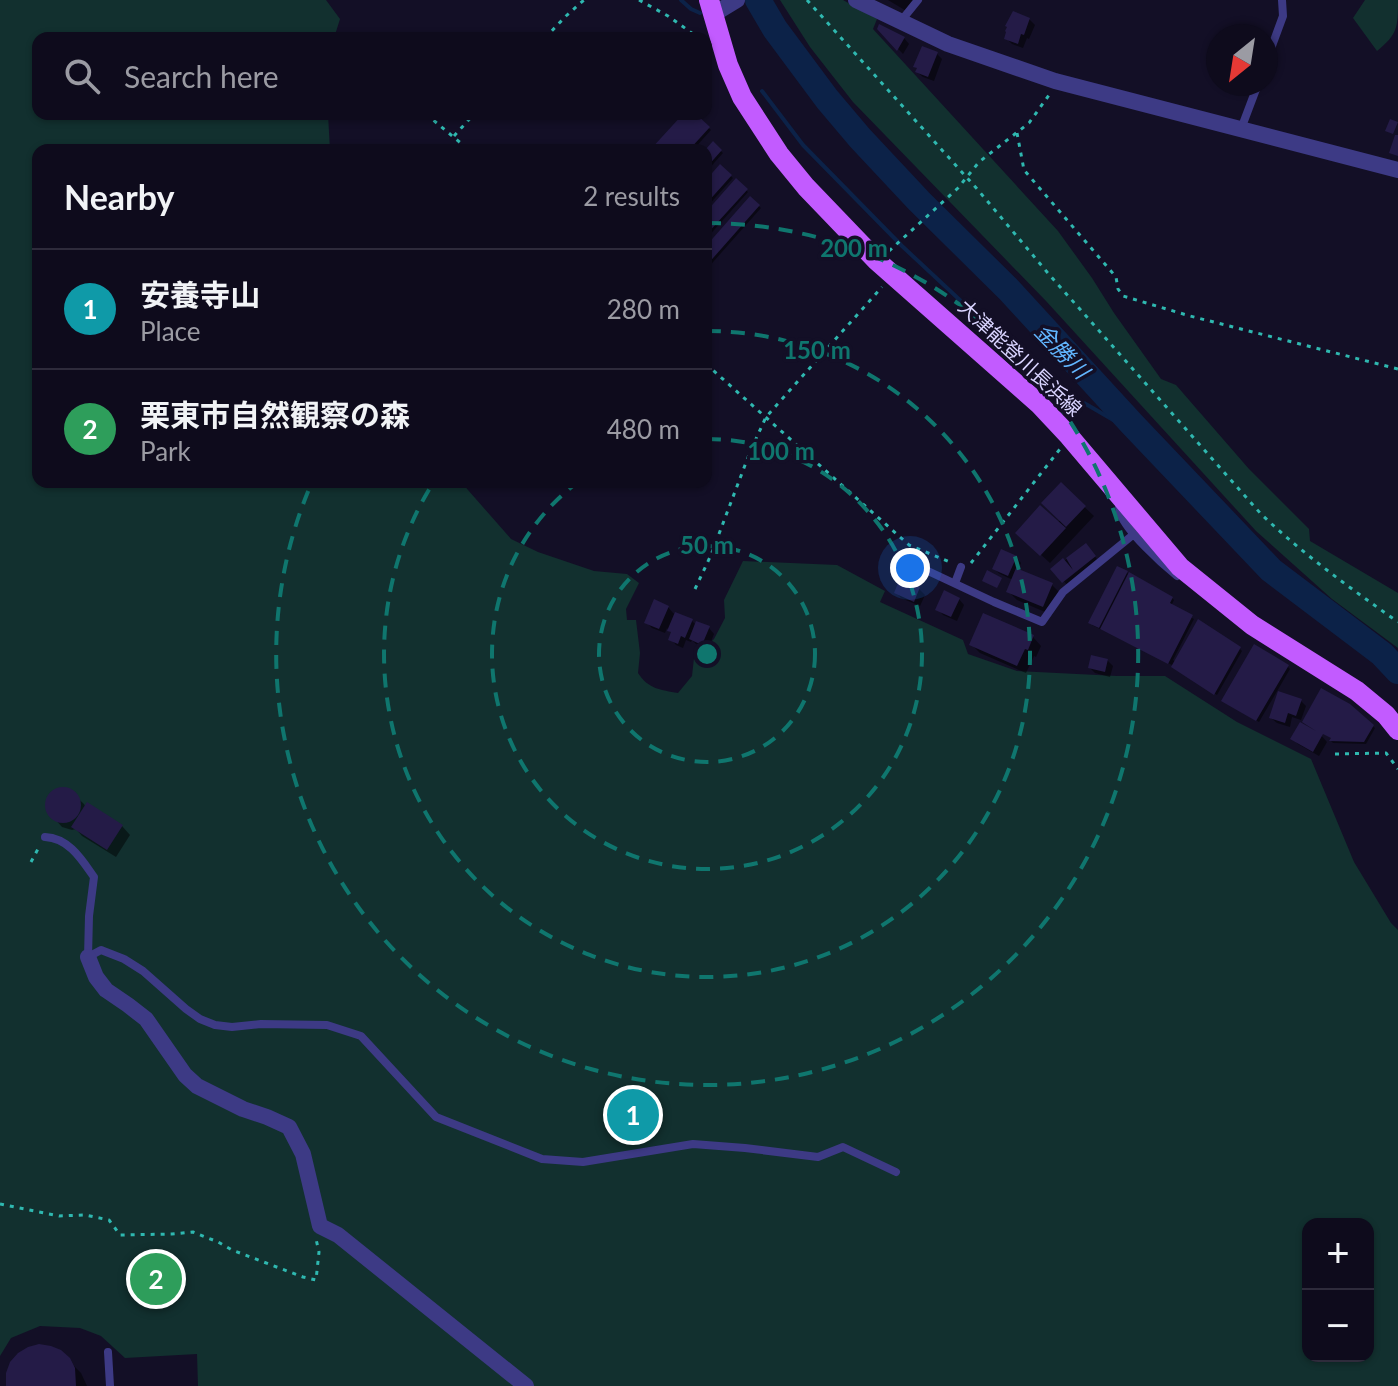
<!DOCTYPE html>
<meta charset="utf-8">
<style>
body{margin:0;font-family:Lato,"Noto Sans JP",sans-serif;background:#1c1929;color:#f1f3f6}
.controls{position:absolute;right:24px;bottom:24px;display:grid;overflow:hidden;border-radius:16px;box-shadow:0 2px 6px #0004}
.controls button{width:72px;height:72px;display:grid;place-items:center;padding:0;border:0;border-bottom:2px solid #2e2b3b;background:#0e0b1c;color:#f1f3f6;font:40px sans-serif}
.compass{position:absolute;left:1206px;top:24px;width:72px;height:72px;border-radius:50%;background:#0e0b1c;box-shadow:0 2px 6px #0004;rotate:210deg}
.you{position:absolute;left:910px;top:568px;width:28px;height:28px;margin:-20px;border:6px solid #fff;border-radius:50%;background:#1a73e8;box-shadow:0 0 0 12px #1a73e833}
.badge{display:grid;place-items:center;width:52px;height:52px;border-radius:50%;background:#d93025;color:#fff;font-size:26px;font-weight:700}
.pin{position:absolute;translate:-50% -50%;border:4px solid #fff;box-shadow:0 2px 8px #0006}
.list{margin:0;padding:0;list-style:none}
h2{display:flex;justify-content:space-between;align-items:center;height:104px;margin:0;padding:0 32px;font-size:34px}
h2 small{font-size:26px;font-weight:400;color:#9b9ba3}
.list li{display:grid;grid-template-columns:52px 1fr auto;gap:24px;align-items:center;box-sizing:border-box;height:120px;padding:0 32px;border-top:2px solid #2e2b3b}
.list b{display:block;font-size:30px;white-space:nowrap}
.list p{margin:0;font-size:26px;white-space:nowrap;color:#9b9ba3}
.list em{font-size:26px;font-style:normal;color:#9b9ba3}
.icon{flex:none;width:44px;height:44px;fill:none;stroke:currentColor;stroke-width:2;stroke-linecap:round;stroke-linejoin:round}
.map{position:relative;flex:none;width:1398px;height:1386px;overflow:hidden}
.search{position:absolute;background:#0e0b1c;box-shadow:0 2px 6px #0004;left:32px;top:32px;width:680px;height:88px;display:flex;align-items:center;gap:20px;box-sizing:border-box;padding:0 28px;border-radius:16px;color:#9b9ba3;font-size:30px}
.panel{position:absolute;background:#0e0b1c;box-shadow:0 2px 6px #0004;left:32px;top:144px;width:680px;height:344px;border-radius:16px}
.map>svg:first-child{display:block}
.green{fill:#12302f;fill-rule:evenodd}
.shadow{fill:#0007}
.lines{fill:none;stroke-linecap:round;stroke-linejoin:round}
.stream{stroke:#0c2248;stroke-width:4}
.river{stroke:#0c2248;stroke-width:26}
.building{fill:#241b47}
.path{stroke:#2fb8b0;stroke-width:3;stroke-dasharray:4 6;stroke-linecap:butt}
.lane{stroke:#3d3a85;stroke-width:8}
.street{stroke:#3d3a85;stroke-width:16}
.primary{stroke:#c25bff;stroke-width:20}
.ring{fill:none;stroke:#0f766e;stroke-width:4;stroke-dasharray:14 10}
.labels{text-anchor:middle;stroke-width:7;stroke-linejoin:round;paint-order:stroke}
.street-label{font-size:20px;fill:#d9d4ff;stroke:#130f26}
.water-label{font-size:22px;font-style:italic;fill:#62b6ff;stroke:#130f26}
.centre{fill:#0f766e;stroke:#130f26;stroke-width:4}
.ring-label{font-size:24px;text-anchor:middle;font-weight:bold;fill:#0f766e;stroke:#130f26;stroke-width:7;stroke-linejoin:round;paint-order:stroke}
</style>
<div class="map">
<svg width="1398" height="1386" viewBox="0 0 1398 1386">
<rect width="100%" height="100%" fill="#130f26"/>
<!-- green -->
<path class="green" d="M0,0h326l14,19 -6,19h-296v76h290l2,36h-292v332h423l50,57 27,13 56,19 33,3 12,9 -13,26 1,11h9l4,33 -2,20c10,16 23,17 40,20l14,-17 2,-18 20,-19 11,-21 -1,-18 19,-39 94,4 48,26 -5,11 83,38 5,14 49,17 100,5h48l72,46 74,37 43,103 37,61 7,7v456h-1200l-1,-32 -72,4 -24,-22 -21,-8 -40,-2 -29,12 -11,18zM1308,1224h60v132h-60z
M780,0h63l34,19 -4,10 185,202 34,47 22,35 47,66 15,6 73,84 60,60 1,12 88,52v55l-66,-49 -76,-68 -210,-230 -193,-199 -43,-55z
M1365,0h33c0,27 0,34 -21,51l-24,-33z"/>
<!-- shadow -->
<path class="shadow" d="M888,0h27l-7,12z
M1029,19l6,6 -6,14 -2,-1 -4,10 -11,-4 -6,-6z
M879,29l25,9 5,6 -6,10z
M937,54l5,5 -8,22 -11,-4 -6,-5z
M686,114h7l18,16 -18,20h-41z
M713,144l10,9 -17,19v-20z
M720,167l13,11 -27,30v-25z
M736,181l12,11 -42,47v-24z
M750,199l11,9 -55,62v-21z
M1061,485l33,31 -44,47 -24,-22 35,-21z
M1086,545l14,18 -31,24 -16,-18z
M1016,557l5,6 -3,8 34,14 9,9 -9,21 -35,-15 -9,-9 5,-11 -13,-6 -6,-5z
M1118,568l54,30 2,2 -3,6 23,13 -21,41 3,2 64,-13 2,2 -25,44 -42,-26 -1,-3 -82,-41z
M901,581l18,8 6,6 -5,11 -19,-8 -5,-6z
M959,599l5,6 -7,16 -14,-6 -5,-6z
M668,607l5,6 19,8 5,5 12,2 5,6 -6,15 -12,-5 -4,-4 -1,2 -5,-2 -3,8 -7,-3 -5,-6 2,-5 -6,-6 -2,5 -13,-5 -6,-6z
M1033,637l8,9 -5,11 -2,-1 -8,17 -46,-20 -9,-9z
M1107,660l6,6 -3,11 -15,-4 -5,-5z
M1288,667l2,2 -31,53 -34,-20z
M1300,700l6,6 -5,14 -9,-3 -2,10 -13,-4 -6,-5z
M1348,705l27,23 -9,16 -33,-1 -2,-2z
M1320,734l7,8 -8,14 -21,-12 -5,-5z
M60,789l10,2 14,13 2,4 36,18 8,9 -14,22 -34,-21 -6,-7 -4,1 -10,-3 -9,-10 -6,-9 1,-10 3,-4z
M68,1360l13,13 6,13h-78z"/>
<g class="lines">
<!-- stream -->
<path class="stream" d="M681,0l10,9 9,4
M762,91l41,54 99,101 119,111 39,32 86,50"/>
<!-- river -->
<path class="river" d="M758,0l17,29 52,70 33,39 59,63 90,89 123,134 139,146 111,84 16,17"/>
</g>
<!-- building -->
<path class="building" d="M1013,11l17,7 -6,17 -3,-1 -3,10 -14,-5 2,-7 -1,-1 2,-4 -2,-1z
M879,24l26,13 -8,14 -20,-22z
M922,46l16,6 -10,25 -13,-5 2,-4 -4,-1z
M683,114h13l14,13 -21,23h-39z
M1390,119l8,3 -5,12 -8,-3z
M1395,135h3v21l-9,-3z
M713,141l9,9 -16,18v-19z
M720,164l12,11 -26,29v-24z
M736,178l12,11 -42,46v-23z
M750,196l10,9 -54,61v-20z
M1061,482l25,24 -20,21 -25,-24z
M1040,505l26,23 -26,28 -25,-23z
M1086,543l10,13 -34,27 -12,-14 13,-11 10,12 -7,-12z
M1001,549l16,7 -9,20 -16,-7z
M1117,566l11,5 -29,57 -11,-5z
M1016,568l37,15 -10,24 -37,-15z
M987,570l15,8 -5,10 -15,-7z
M1129,572l44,25 -3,6 23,12 -25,49 -68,-35z
M900,578l20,9 -6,15 -20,-9z
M944,590l16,8 -9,19 -16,-7z
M654,599l15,7 -10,23 -15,-6z
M675,612l18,7 -8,19 -4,-2 -3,8 -10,-4 3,-8 -4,-1z
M983,613l51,22 -6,15 -3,-1 -8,17 -48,-21z
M1198,619l43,28 -27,48 -43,-28z
M696,621l14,5 -8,19 -13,-6z
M1254,644l35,21 -33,56 -35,-20z
M1091,655l17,4 -3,13 -17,-4z
M1321,688l29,16 24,21 -10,17 -35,-1 2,-3 -8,-4 -10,18 -23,-13 10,-17 16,9 -14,-9z
M1278,691l24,8 -6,17 -8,-3 -3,10 -16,-5z
M45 805a18 18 0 1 1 36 0a18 18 0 1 1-36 0Z
M87,802l36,23 -16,25 -36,-23z
M39,1344l12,2 10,4 9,8 5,10 1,18h-70v-13l4,-11 8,-9 10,-6z"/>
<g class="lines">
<!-- path -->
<path class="path" d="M639,0l29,16 28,20h5
M807,0l171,190 69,82 214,242c43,41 89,74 137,108
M545,38l21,-22 18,-16
M426,114l43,36
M1017,133l7,37 92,107 2,12 5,7 67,20 208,53
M454,136l20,-22
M889,251l69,-63 21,-26 50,-39 20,-28
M706,364l203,181 43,18
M971,563l89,-114
M695,589l16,-34 39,-103 16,-35 116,-130
M1335,754l51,-1 12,16
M31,862l8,-15
M0,1204l59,12 26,-1 24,5 11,15 52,-1 21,-2 25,10 14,8 71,27 13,3 3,-28 -3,-13"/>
<!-- lane -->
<path class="lane" d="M901,21l17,-21
M1266,62l17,-46 -1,-16
M1241,129l17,-45
M1119,500c0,3 0,11 1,13 7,19 41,50 57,63
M913,564l81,38 48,20 21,-30 71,-58
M955,583l6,-16
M45,837c24,1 37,23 49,40l-5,39 -1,41
M88,957l13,-7 23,9 19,12 43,38 14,10 15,6 17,2 29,-3 66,1 34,11 75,81 106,42 41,3 110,-18 52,4 73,9 25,-10 53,25
M108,1352l2,34"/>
<!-- street -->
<path class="street" d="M856,0l92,44 107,37 343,89
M714,14l23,-14
M88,957l8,20 10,13 22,15 18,14 39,56 12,11 46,23 24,8 22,10 14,27 17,72 18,9 188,151"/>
<!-- primary -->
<path class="primary" d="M709,0l19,65 14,32 37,57 27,33 71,74 162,143 30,32 111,131 72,58 105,66 29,24 12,15"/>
</g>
<!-- distance rings -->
<g class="ring">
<circle cx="707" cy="654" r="108"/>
<path d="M707 439A215 215 0 1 1 578 482"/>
<path d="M707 331A323 323 0 1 1 433 483"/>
<path d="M707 223A431 431 0 1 1 312 482"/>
</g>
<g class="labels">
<!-- street labels -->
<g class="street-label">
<text transform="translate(1020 358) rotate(43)" y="7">大津能登川長浜線</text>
</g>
<!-- water labels -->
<g class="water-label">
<text transform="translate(1062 351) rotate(46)" y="8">金勝川</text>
</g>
</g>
<circle cx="707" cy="654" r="12" class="centre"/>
<g class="ring-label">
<text x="854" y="257">200 m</text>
<text x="817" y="359">150 m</text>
<text x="781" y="460">100 m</text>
<text x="707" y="554">50 m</text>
</g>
</svg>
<div class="controls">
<button>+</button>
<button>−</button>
</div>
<svg class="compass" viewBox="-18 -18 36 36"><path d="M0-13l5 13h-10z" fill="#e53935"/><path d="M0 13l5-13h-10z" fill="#9b9ba3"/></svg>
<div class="you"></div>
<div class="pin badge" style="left:633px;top:1115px;background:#0f9aa8">1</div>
<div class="pin badge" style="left:156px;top:1279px;background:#2e9e5b">2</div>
<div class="search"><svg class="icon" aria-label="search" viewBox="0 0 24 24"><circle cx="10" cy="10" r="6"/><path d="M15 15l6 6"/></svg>Search here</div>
<section class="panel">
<h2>Nearby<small>2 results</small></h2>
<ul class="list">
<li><span class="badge" style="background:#0f9aa8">1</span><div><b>安養寺山</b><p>Place</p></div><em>280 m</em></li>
<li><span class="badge" style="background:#2e9e5b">2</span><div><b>栗東市自然観察の森</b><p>Park</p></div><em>480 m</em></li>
</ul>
</section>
</div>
